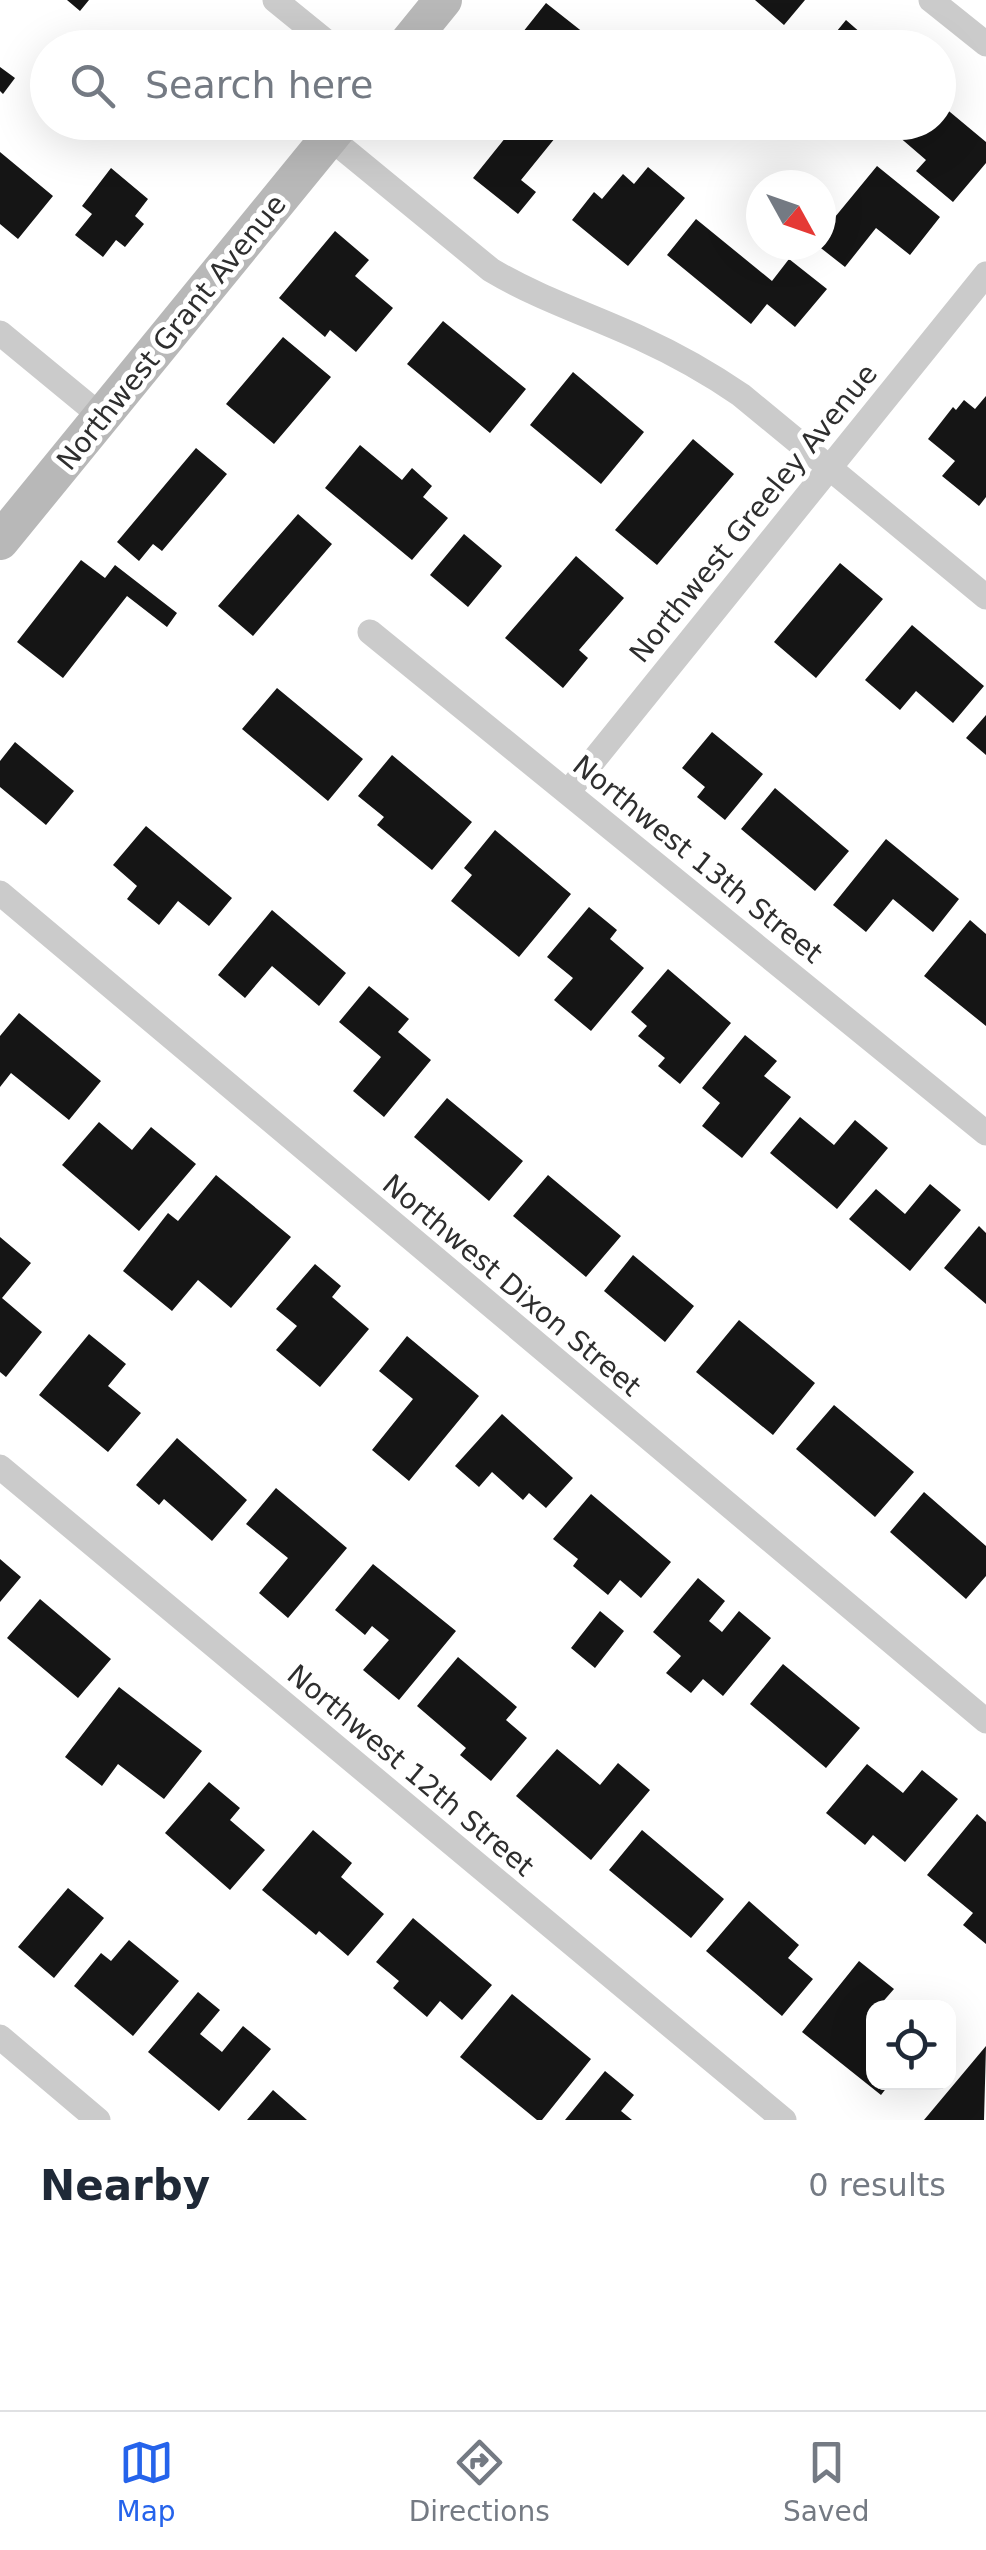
<!DOCTYPE html>
<style>
body{margin:0;font-family:"DejaVu Sans",sans-serif;background:#f6f6f7;color:#1f2937}
.controls{position:absolute;right:30px;bottom:30px;display:grid;overflow:hidden;border-radius:20px;box-shadow:0 10px 40px #0002}
.controls button{width:90px;height:90px;display:grid;place-items:center;padding:0;border:0;border-bottom:2px solid #e0e1e3;background:#fff;color:#1f2937;font:50px sans-serif}
.compass{position:absolute;left:746px;top:170px;width:90px;height:90px;border-radius:50%;background:#fff;box-shadow:0 10px 40px #0002;rotate:130deg}
.list{margin:0;padding:0;list-style:none}
h2{display:flex;justify-content:space-between;align-items:center;height:130px;margin:0;padding:0 40px;font-size:42px}
h2 small{font-size:32px;font-weight:400;color:#747a83}
.icon{flex:none;width:55px;height:55px;fill:none;stroke:currentColor;stroke-width:2;stroke-linecap:round;stroke-linejoin:round}
.map{position:relative;flex:none;width:986px;height:2120px;overflow:hidden}
.search{position:absolute;background:#fff;box-shadow:0 10px 40px #0002;left:30px;right:30px;top:30px;height:110px;display:flex;align-items:center;gap:25px;box-sizing:border-box;padding:0 35px;border-radius:55px;color:#747a83;font-size:38px}
.sheet{height:290px;background:#fff}
nav{display:flex;justify-content:space-around;align-items:center;box-sizing:border-box;height:140px;border-top:2px solid #e0e1e3;background:#fff;font-size:28px;color:#747a83}
nav a{display:grid;justify-items:center;gap:5px}
nav .on{color:#2563eb}
.map>svg:first-child{display:block}
.building{fill:#151515}
.lines{fill:none;stroke-linecap:round;stroke-linejoin:round}
.street{stroke:#cbcbcb;stroke-width:25}
.secondary{stroke:#b8b8b8;stroke-width:38}
.labels{text-anchor:middle;stroke-width:10;stroke-linejoin:round;paint-order:stroke}
.street-label{font-size:28px;fill:#2e2e2e;stroke:#fff}
</style>
<div class="map">
<svg width="986" height="2120" viewBox="0 0 986 2120">
<rect width="100%" height="100%" fill="#fff"/>
<!-- building -->
<path class="building" d="M67,0h22l-9,11z
M755,0h50l-21,25z
M546,3l57,45h-81l-7,-6z
M846,20l32,28h-55z
M0,67l15,11 -12,16 -3,-3z
M938,102l48,40v21l-33,39 -37,-31 10,-11 -36,-31 5,-7h43z
M222,122h25l-10,13z
M518,122h50l-47,58 15,12 -18,22 -45,-36z
M0,152l53,44 -35,43 -18,-15z
M877,166l63,51 -30,38 -34,-27 -31,39 -28,-22h4v-11z
M648,167l37,31 -57,68 -56,-46 22,-28 8,7 21,-25 11,10z
M111,168l37,31 -13,17 9,8 -19,23 -9,-7 -13,17 -28,-22 17,-21 -10,-8z
M696,219l76,62 17,-22 38,30 -32,38 -28,-23 -16,20 -84,-69z
M335,231l34,29 -14,16 38,32 -37,44 -26,-22 -5,7 -46,-39z
M443,321l83,68 -36,44 -83,-69z
M283,337l48,40 -57,67 -48,-40z
M573,372l71,60 -43,52 -71,-59z
M986,396v101l-7,9 -37,-30 13,-15 -27,-22 25,-32 3,3 8,-10 11,9z
M693,439l41,35 -77,91 -42,-35z
M360,445l42,35 10,-12 20,18 -9,11 25,21 -36,42 -87,-72z
M196,448l31,26 -65,77 -9,-7 -14,17 -22,-19z
M298,514l34,30 -79,92 -35,-30z
M464,534l38,32 -34,41 -38,-32z
M576,556l48,42 -45,52 9,8 -25,30 -58,-50z
M81,560l24,18 10,-13 62,48 -10,14 -40,-31 -64,82 -46,-36z
M840,563l43,36 -67,79 -42,-36z
M912,625l72,61 -31,37 -37,-32 -16,19 -35,-30z
M277,688l86,71 -35,42 -86,-72z
M986,715v40l-20,-17z
M712,732l51,42 -38,46 -28,-23 8,-10 -23,-19z
M15,742l59,49 -28,34 -46,-38v-26z
M392,755l80,67 -40,48 -55,-45 7,-8 -26,-21z
M775,788l74,63 -34,40 -74,-62z
M146,826l86,72 -23,28 -31,-25 -19,24 -32,-26 10,-13 -24,-21z
M495,830l76,64 -52,63 -68,-56 21,-26 -8,-7z
M886,839l73,60 -26,33 -40,-33 -27,33 -33,-27z
M589,907l28,23 -7,9 34,29 -53,63 -37,-31 19,-22 -26,-21z
M272,910l74,63 -27,33 -47,-40 -27,32 -27,-23z
M970,920l16,14v92l-62,-50z
M668,969l63,54 -51,61 -22,-18 7,-8 -27,-22 9,-10 -16,-14z
M369,986l40,33 -11,13 33,28 -47,57 -31,-26 28,-34 -42,-35z
M19,1013l82,68 -32,39 -58,-47 -11,14v-51z
M745,1035l32,26 -13,15 27,21 -49,61 -40,-32 18,-23 -18,-15z
M447,1098l76,63 -34,40 -75,-64z
M800,1117l34,28 21,-25 33,28 -51,61 -67,-56z
M99,1122l33,28 19,-23 45,37 -57,67 -77,-66z
M216,1175l75,62 -60,71 -33,-28 -26,31 -49,-40 45,-58 10,8z
M548,1175l73,61 -35,41 -73,-61z
M930,1184l31,26 -51,61 -61,-52 27,-30 29,25z
M979,1226l7,7v71l-42,-36z
M0,1237l31,26 -29,35 40,34 -36,45 -6,-5z
M633,1255l61,51 -29,36 -61,-51z
M315,1264l26,22 -9,11 37,32 -49,58 -44,-37 21,-24 -21,-17z
M739,1320l76,63 -42,52 -77,-63z
M89,1334l37,30 -18,22 33,27 -33,39 -69,-57z
M407,1336l72,60 -70,85 -37,-31 41,-51 -34,-28z
M834,1405l80,67 -39,45 -79,-68z
M502,1414l71,64 -27,30 -17,-15 -6,7 -31,-28 -13,15 -24,-21z
M177,1438l70,62 -35,41 -48,-42 -5,6 -23,-20z
M276,1488l71,60 -59,70 -29,-25 29,-35 -42,-34z
M924,1492l62,54v30l-20,23 -76,-67z
M591,1494l80,68 -30,36 -21,-18 -12,15 -35,-29 5,-7 -25,-20z
M0,1559l21,18 -21,25z
M373,1564l83,67 -57,69 -36,-30 26,-30 -17,-14 -7,9 -30,-25z
M698,1578l27,23 -16,20 13,11 17,-21 32,27 -48,58 -20,-17 -12,14 -25,-20 15,-17 -28,-24z
M40,1599l71,60 -33,39 -71,-60z
M600,1611l24,20 -29,37 -24,-20z
M458,1657l59,50 -11,13 21,18 -36,43 -31,-26 6,-7 -49,-42z
M783,1664l77,64 -34,40 -76,-64z
M119,1687l83,64 -38,48 -46,-35 -16,22 -37,-29z
M557,1749l43,36 18,-22 32,27 -59,70 -75,-64z
M867,1764l36,29 19,-23 36,29 -53,63 -32,-27 -8,10 -39,-32z
M209,1782l31,26 -10,12 35,30 -35,40 -65,-57z
M977,1814l9,8v122l-23,-19 10,-12 -46,-38z
M313,1830l39,33 -11,14 43,37 -36,42 -29,-25 -3,4 -54,-45z
M642,1830l82,69 -33,39 -82,-68z
M68,1888l36,30 -50,60 -36,-31z
M749,1901l50,44 -11,13 25,21 -31,37 -76,-65z
M413,1918l79,67 -30,35 -22,-19 -13,16 -34,-29 6,-7 -23,-19z
M129,1940l50,41 -46,55 -59,-50 27,-33 10,8z
M859,1961l35,28 -14,16 3,3h-9v74h17l-10,13 -79,-63z
M198,1992l22,18 -20,24 22,18 21,-26 28,23 -52,62 -71,-59z
M512,1994l79,65 -49,61h-5l-77,-63z
M986,2046l-2,74h-60z
M605,2071l29,24 -13,16 11,9h-67z
M273,2090l34,30h-60z"/>
<g class="lines">
<!-- street -->
<path class="street" d="M275,0l59,48
M931,0l55,44
M329,137l162,133c47,28 99,45 149,68 35,16 69,35 101,57l245,202
M0,333l102,84
M370,632l616,501
M568,792l418,-518
M0,893l986,828
M0,1467l784,653
M0,2037l98,83"/>
<!-- secondary -->
<path class="secondary" d="M404,48l39,-48
M0,541l342,-419"/>
</g>
<g class="labels">
<!-- street labels -->
<g class="street-label">
<text transform="translate(171 332) rotate(-51)" y="10">Northwest Grant Avenue</text>
<text transform="translate(753 513) rotate(-51)" y="10">Northwest Greeley Avenue</text>
<text transform="translate(698 859) rotate(39)" y="10">Northwest 13th Street</text>
<text transform="translate(512 1285) rotate(40)" y="10">Northwest Dixon Street</text>
<text transform="translate(411 1770) rotate(40)" y="10">Northwest 12th Street</text>
</g>
</g>
</svg>
<div class="controls">
<button><svg class="icon" aria-label="locate" viewBox="0 0 24 24"><circle cx="12" cy="12" r="6"/><path d="M12 2v4M12 18v4M2 12h4M18 12h4"/></svg></button>
</div>
<svg class="compass" viewBox="-18 -18 36 36"><path d="M0-13l5 13h-10z" fill="#e53935"/><path d="M0 13l5-13h-10z" fill="#747a83"/></svg>
<div class="search"><svg class="icon" aria-label="search" viewBox="0 0 24 24"><circle cx="10" cy="10" r="6"/><path d="M15 15l6 6"/></svg>Search here</div>
</div>
<section class="sheet">
<h2>Nearby<small>0 results</small></h2>
<ul class="list">
</ul>
</section>
<nav>
<a class="on"><svg class="icon" aria-label="map" viewBox="0 0 24 24"><path d="M3 6l6-2 6 2 6-2v14l-6 2-6-2-6 2zM9 4v14M15 6v14"/></svg>Map</a>
<a><svg class="icon" aria-label="directions" viewBox="0 0 24 24"><path d="M12 3l9 9-9 9-9-9zM9 14v-3h6M13 9l2 2-2 2"/></svg>Directions</a>
<a><svg class="icon" aria-label="saved" viewBox="0 0 24 24"><path d="M7 4h10v16l-5-4-5 4z"/></svg>Saved</a>
</nav>
